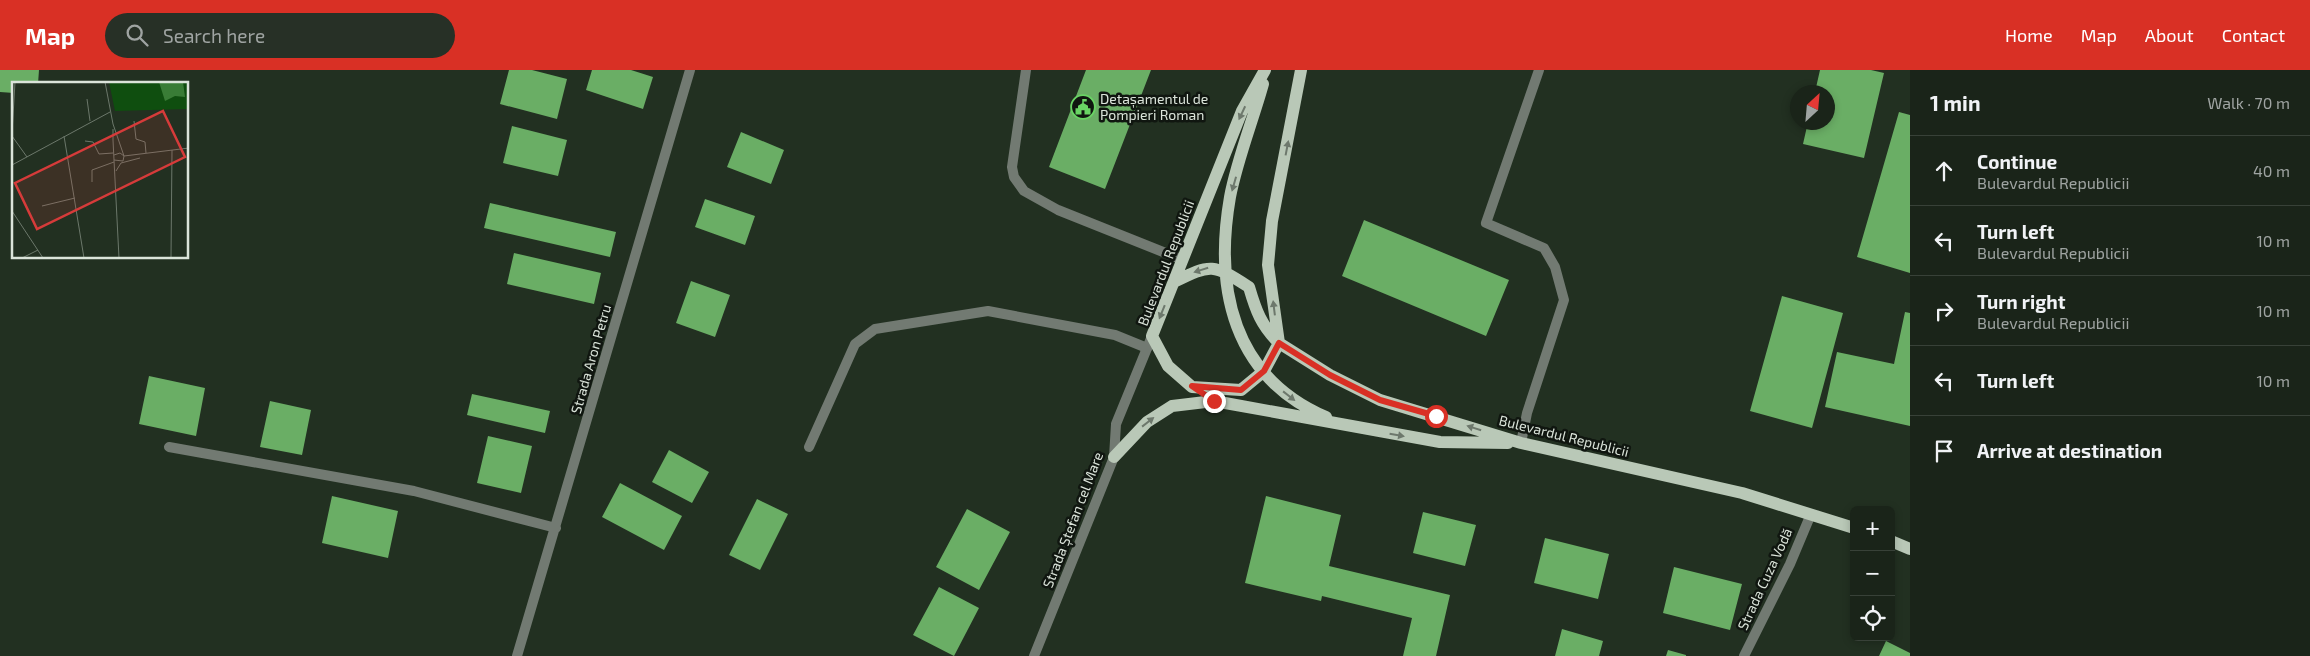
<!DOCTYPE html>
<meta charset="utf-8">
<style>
body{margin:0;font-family:"Exo 2",sans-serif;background:#273026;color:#f1f3f6}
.controls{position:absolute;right:15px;bottom:15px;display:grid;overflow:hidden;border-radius:8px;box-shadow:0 2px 8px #0003}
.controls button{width:45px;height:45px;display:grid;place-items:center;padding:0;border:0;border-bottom:1px solid #384138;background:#1a2419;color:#f1f3f6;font:25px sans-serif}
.compass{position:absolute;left:1790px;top:15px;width:45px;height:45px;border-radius:50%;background:#1a2419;box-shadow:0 2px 8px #0003;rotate:26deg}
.stop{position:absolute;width:15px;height:15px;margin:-11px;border:4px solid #d93025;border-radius:50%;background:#fff}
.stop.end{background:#d93025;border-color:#fff;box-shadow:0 1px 5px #0008}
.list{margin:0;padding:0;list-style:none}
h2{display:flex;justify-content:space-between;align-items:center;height:65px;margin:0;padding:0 20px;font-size:21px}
h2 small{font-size:16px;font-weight:400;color:#9fa4a2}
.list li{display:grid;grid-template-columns:32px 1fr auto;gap:15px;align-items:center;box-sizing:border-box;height:70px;padding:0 20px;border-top:1px solid #384138}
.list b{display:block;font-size:19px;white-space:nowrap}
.list p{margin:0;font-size:16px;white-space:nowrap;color:#9fa4a2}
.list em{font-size:16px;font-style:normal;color:#9fa4a2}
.icon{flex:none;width:28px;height:28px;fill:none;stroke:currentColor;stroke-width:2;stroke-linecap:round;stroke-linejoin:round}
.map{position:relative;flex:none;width:1910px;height:586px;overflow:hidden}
header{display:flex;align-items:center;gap:30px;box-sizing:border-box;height:70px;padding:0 25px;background:#d93025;color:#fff}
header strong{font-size:24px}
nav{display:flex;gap:28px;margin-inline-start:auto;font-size:18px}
.search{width:350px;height:45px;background:#273026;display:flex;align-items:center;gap:12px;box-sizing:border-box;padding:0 18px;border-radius:28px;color:#9fa4a2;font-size:19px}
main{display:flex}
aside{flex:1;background:#1a2419}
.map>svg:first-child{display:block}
.building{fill:#6aae65}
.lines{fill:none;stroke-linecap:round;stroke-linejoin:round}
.service{stroke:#727a72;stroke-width:10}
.minor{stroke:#727a72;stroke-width:10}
.tertiary{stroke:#727a72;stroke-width:10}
.primary{stroke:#b9c8b7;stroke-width:12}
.oneway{fill:#6d786c}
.route{stroke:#d93025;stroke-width:6}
.labels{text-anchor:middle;stroke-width:5;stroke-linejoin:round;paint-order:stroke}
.poi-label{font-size:14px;fill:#dbe4da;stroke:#101610;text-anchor:start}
.street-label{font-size:14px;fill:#dbe4da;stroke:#101610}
.inset-road{fill:none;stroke:#6c786b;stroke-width:1}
.view{fill:#d63b3a;fill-opacity:0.15;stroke:#d63b3a;stroke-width:2.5}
.inset-edge{fill:none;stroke:#dbe4da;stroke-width:2.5}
</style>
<header>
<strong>Map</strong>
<div class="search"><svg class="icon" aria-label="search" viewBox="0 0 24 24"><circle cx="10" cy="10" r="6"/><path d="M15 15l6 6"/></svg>Search here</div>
<nav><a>Home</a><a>Map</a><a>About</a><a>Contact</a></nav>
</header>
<main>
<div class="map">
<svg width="1910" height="586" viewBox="0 0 1910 586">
<rect width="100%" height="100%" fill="#223021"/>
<!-- building -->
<path class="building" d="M0,0h39l-1,14h-24v9l-14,-1z
M509,0h23l35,9 -10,40 -57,-15z
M592,0h39l22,7 -10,32 -57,-19z
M1086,0h65l-46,119 -56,-22z
M1820,0h51l13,3 -20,85 -61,-14 5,-22h20v-30h-13z
M1899,42l11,3v158l-53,-16z
M512,56l55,14 -9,36 -55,-13z
M741,62l43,18 -13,34 -44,-17z
M705,129l50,17 -10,29 -50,-18z
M490,133l126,29 -6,25 -126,-29z
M1364,150l145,60 -23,56 -144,-60z
M514,183l87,20 -7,31 -87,-20z
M691,211l39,14 -15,42 -39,-14z
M1782,226l61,17 -31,115 -62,-17z
M1905,242l5,1v113l-85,-19 12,-55 57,12z
M149,306l56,12 -9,48 -57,-12z
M472,324l78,17 -5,22 -78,-18z
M270,331l41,9 -9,45 -42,-8z
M488,366l44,10 -11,47 -44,-10z
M669,380l40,22 -17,31 -40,-21z
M620,413l62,33 -18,34 -62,-33z
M332,426l66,15 -10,47 -66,-15z
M1266,426l75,19 -12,51 121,29 -14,61h-33l9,-38 -90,-22 -1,5 -76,-18z
M757,429l31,15 -28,56 -31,-15z
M967,439l43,23 -31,58 -43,-23z
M1423,442l53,13 -11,41 -52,-13z
M1545,468l64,16 -11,45 -64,-16z
M1674,497l68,17 -12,46 -67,-17z
M939,517l40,21 -25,48 -41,-21z
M1562,559l41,12 -4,15h-44z
M1886,571l24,12v3h-31z
M1668,580l18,5v1h-20z"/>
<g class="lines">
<!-- service -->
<path class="service" d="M1026,0l-14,97 2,10 10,14 34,19 125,50
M1521,373l6,-30 37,-113 -9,-33 -11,-19 -58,-25 53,-153
M809,377l46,-103 20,-15 113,-18 127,24 32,13"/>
<!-- minor -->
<path class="minor" d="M169,377l245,44 142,37
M517,586l173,-586
M1744,586l46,-92 21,-50"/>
<!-- tertiary -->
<path class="tertiary" d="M1034,586l80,-199 2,-33 36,-88"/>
<!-- primary -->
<path class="primary" d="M1301,0l-29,151 -4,44 11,78 51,32 50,25 141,43 221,50 112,35
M1263,14c-10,36 -26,76 -33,113 -16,92 3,180 96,220
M1174,212c38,-19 39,-18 75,5 7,24 12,38 30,56l-15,28 -23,19 -49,-3 -24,-21 -16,-30 90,-225 23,-41
M1114,387l33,-35 25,-16 42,-5 226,41 68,1
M1891,471l19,8"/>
</g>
<!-- one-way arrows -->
<defs><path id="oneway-solid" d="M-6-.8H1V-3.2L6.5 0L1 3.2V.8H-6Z" transform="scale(1.25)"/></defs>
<g class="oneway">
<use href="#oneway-solid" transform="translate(1242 43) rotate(115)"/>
<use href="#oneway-solid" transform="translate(1287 78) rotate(-79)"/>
<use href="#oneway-solid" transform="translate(1234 114) rotate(106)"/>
<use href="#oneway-solid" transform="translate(1201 200) rotate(163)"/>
<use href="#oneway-solid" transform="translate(1274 238) rotate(-97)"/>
<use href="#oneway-solid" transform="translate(1162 242) rotate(112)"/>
<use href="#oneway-solid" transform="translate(1289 326) rotate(38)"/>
<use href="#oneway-solid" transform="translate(1148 352) rotate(-38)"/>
<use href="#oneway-solid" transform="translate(1474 358) rotate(-162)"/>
<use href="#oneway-solid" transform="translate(1397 365) rotate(10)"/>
</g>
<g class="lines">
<!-- route -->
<path class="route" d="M1214,331l-22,-15 49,4 23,-19 15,-28 51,32 50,25 56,16"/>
</g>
<!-- icons -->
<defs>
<g id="civic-ring" transform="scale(1.25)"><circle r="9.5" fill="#101610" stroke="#69d464" stroke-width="1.5"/><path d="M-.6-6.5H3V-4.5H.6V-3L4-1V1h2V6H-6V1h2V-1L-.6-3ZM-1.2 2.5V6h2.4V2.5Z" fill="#69d464"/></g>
</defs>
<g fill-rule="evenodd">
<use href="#civic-ring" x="1083" y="37"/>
</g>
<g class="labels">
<!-- poi labels -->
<g class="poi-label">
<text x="1100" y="34">Detașamentul de<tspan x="1100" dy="16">Pompieri Roman</tspan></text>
</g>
<!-- street labels -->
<g class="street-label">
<text transform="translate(1166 193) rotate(-69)" y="5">Bulevardul Republicii</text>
<text transform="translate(591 289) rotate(-74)" y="5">Strada Aron Petru</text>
<text transform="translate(1564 366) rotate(14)" y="5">Bulevardul Republicii</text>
<text transform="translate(1073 450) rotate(-69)" y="5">Strada Ștefan cel Mare</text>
<text transform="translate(1765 509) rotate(-65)" y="5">Strada Cuza Vodă</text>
</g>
</g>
<!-- overview -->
<g transform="translate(12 12)">
<rect width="176" height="176" fill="#223021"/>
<path d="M97,0h79v27l-73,2z" fill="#0f4e0f"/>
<path d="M147,0h24l2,15 -10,-1 -10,5z" fill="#397c36"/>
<path class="inset-road" d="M93,0l8,42 11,32 65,-8M75,17l3,22M122,39l2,18 9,3 1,11M101,47v11l1,20 9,1 1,-5 -4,-3 -6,2M0,51l3,-51M0,54l15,21M52,54l20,122M73,59l8,1 6,12 14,-1M102,78l5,98M0,83l98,-53M104,89l5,-8 19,-5M80,100v-12l22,-8M30,124l33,-8M0,129l31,47M10,176l16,-8M34,176h34M159,176l1,-108"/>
<path class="view" d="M151,29l22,46 -148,72 -22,-46z"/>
<rect width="176" height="176" class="inset-edge"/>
</g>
</svg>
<div class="controls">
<button>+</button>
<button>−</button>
<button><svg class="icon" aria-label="locate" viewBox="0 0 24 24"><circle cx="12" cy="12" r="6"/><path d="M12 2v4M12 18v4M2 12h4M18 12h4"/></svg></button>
</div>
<svg class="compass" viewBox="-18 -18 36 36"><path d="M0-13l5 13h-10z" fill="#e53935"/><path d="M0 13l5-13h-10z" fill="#9fa4a2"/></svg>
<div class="stop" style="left:1436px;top:346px"></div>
<div class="stop end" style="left:1214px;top:331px"></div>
</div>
<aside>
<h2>1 min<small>Walk · 70 m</small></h2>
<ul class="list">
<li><svg class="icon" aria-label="ahead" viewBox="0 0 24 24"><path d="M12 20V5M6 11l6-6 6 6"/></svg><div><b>Continue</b><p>Bulevardul Republicii</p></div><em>40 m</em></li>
<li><svg class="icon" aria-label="left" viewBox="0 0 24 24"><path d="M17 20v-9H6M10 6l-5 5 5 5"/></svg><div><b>Turn left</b><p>Bulevardul Republicii</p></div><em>10 m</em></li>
<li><svg class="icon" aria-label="right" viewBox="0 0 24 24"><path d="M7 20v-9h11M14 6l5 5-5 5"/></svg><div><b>Turn right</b><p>Bulevardul Republicii</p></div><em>10 m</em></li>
<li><svg class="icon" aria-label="left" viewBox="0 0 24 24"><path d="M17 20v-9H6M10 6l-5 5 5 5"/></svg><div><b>Turn left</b></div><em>10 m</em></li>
<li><svg class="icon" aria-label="arrive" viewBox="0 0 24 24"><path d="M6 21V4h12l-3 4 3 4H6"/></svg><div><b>Arrive at destination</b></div></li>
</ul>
</aside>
</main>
